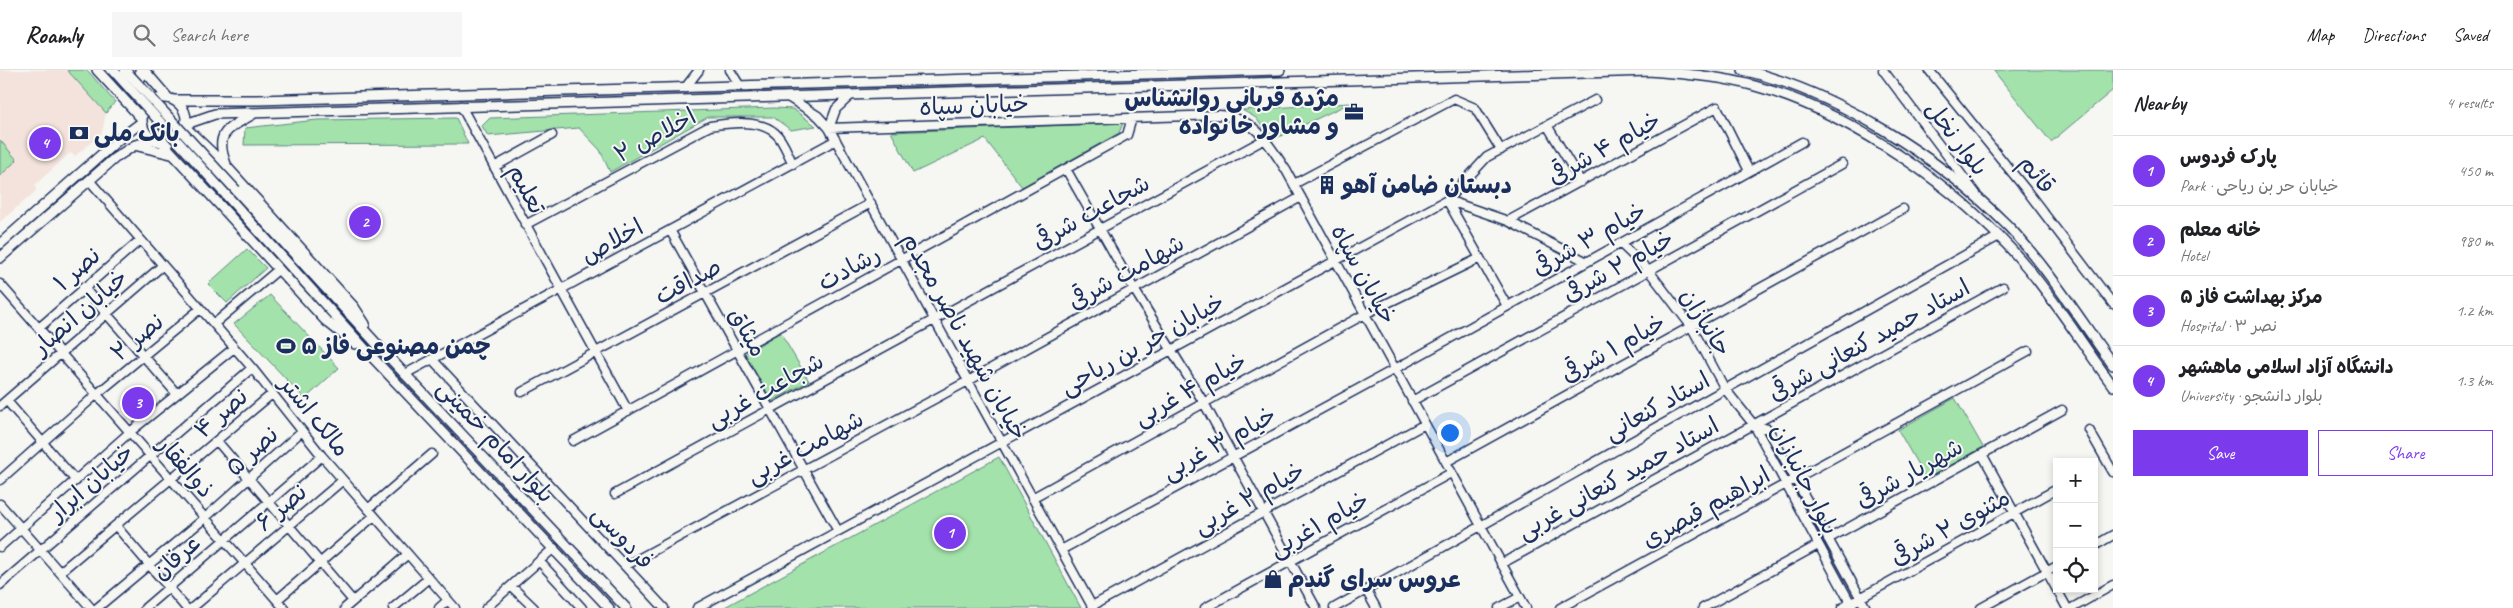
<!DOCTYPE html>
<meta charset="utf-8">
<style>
body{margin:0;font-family:Caveat,"Playpen Sans Arabic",sans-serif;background:#f6f6f6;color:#202124}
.controls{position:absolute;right:15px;bottom:15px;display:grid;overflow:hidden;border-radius:0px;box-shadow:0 2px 8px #0003}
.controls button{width:45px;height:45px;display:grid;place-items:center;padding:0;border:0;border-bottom:1px solid #e0e0e0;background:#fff;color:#202124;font:25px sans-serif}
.you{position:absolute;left:1449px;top:362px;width:18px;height:18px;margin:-12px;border:4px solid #fff;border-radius:50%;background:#1a73e8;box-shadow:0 0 0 8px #1a73e833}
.badge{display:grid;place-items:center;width:32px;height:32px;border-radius:50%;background:#7c3aed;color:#fff;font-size:16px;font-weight:700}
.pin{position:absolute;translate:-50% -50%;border:2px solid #fff;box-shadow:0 1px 5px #0006}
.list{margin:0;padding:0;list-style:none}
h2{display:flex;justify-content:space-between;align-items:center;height:65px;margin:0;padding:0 20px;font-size:21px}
h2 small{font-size:16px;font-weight:400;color:#757577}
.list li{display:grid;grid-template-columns:32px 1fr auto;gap:15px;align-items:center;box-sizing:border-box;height:70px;padding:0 20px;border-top:1px solid #e0e0e0}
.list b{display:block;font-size:19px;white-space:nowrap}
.list p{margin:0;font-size:16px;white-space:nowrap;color:#757577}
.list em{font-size:16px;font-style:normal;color:#757577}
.actions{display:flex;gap:10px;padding:15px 20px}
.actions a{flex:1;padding:11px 0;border:1px solid #7c3aed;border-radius:0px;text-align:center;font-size:18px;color:#7c3aed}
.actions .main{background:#7c3aed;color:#fff}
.icon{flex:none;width:28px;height:28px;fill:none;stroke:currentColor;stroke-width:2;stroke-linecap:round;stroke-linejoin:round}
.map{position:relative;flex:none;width:2113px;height:538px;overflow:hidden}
header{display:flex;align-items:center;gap:30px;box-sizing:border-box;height:70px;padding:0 25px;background:#fff;border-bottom:1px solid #e0e0e0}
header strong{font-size:24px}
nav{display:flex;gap:28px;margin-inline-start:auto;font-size:18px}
.search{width:350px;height:45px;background:#f6f6f6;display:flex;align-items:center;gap:12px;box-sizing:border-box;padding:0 18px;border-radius:0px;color:#757577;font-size:19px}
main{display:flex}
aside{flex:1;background:#fff}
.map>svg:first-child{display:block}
.built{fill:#f4e3dc}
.green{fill:#a3e2aa;stroke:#5f8884}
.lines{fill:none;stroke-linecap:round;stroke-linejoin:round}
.minor-casing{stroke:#1b2f5e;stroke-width:11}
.major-casing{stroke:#1b2f5e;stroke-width:12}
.minor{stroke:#f6f6f2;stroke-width:8}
.major{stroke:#f6f6f2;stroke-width:9}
.major-bridge-casing{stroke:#1b2f5e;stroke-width:12;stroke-linecap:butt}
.major-bridge{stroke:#f6f6f2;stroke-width:9}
.labels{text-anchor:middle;stroke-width:4;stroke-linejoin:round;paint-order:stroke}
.poi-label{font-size:24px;font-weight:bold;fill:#1b2f5e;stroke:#f6f6f2;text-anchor:start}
.street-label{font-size:24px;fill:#1b2f5e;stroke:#f6f6f2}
</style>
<header>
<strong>Roamly</strong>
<div class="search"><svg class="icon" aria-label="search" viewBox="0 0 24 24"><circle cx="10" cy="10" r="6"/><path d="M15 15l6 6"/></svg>Search here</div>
<nav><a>Map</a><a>Directions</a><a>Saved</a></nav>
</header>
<main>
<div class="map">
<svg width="2113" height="538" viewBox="0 0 2113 538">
<rect width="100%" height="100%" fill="#f6f6f2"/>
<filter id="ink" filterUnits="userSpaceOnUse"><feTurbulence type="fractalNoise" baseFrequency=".02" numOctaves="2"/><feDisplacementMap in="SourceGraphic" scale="10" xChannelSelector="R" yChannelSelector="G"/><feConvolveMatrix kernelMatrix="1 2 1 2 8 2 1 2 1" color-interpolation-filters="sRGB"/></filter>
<g filter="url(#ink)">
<!-- built -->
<path class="built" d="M0,0h67l39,43 -4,20 -27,23 -5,-3 -35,32 1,6 -36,31z"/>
<!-- green -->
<path class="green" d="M67,0h20l28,32 -9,11z
M1993,0h120v20l-62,52z
M1350,33l-78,37 -16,-22 -14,-8z
M774,38l19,1 23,17 -25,4 -18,-13h-65l-98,55 -10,-22 -21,-22 -91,8 -6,-10 8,-8z
M456,48l12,26 -224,1 1,-17 72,-8z
M1123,53l-4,10 -97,54 -37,-48 -72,34 -22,-41z
M0,70l17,20 -17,16z
M247,179l19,19 -39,35 -19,-19z
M270,225l69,73 -34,31 -71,-75z
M780,262l29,49 -37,20 -27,-47z
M1955,328l28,49 -57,32 -28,-49z
M999,387l82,151h-358z"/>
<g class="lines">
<!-- minor casing -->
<g class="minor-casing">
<path id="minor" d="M730,0l10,16
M1883,0l93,124
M1929,0l98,121 86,113
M685,18l14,-18
M788,27l30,19 11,12 264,480
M461,36l167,305
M1547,55l34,57
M829,58l390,-13c36,2 49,28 67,55l240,438
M829,58l7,-19 15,-14
M494,97l58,-32
M1066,99l68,120 70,114 112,205
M89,110l163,188 70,88 133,152
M1294,114l160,-85 21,9 26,42
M1447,130l61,21 79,41
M1447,130l60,106
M1508,151l209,-114 32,64
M525,155l185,-99c19,-3 49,-7 65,7 8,6 13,22 18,31
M670,160l168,301
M1620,173l29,28 42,55 34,63 29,36 99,183
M0,214l284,324
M83,217l94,107
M214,254l65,-55
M39,258l101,-88
M432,289l232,249
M405,304l431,-234
M522,322l349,-189
M7,331l69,80
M1412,331l430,-237
M0,336l163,-141
M1754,355l14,4 98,179
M2089,360l24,42
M217,371l136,160
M573,371l554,-306 5,-17
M1982,384l85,154
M1446,392l457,-253
M0,410l97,-86 103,-85
M615,424l650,-355
M1032,428l333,-184 115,-56
M0,434l91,104
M368,439l64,-55
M116,456l70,82
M1828,469l234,-129
M2094,476l19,-11
M0,477l130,-115 104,-84
M1061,480l334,-181 407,-227
M539,491l43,47
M1501,494l502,-277
M625,496l343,-185 333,-184
M60,502l212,-178
M0,515l252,-217
M511,516l23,22
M1366,520l10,18
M277,530l97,-84
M1092,536l333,-182
M97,538l108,-90 97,-87
M145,538l177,-152
M192,538l151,-128
M345,538l63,-54
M393,538l36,-30
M439,538l9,-8
M486,538l68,-60
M697,538l750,-408 40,-43 108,-57
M1205,538l246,-135
M1334,538l665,-372
M1499,538l21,-11
M1560,538l468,-257
M1703,538l115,-63
M1842,538l215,-119
M1981,538l76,-42
M2072,538l41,-23"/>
</g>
<!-- major casing -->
<g class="major-casing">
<path id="major" d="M97,0l45,49
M144,0l24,28
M1743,0c94,22 197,88 265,156 40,42 71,92 105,139
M133,17l8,-10 -1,-7
M142 50a22 22 0 1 1 44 0a22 22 0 1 1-44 0Z
M174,30h84l1022,-30
M186,54l29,-10 1435,-43c35,3 70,5 105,15 96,26 208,105 271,180 32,38 58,81 87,120
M185,57l42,40 127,140 11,17
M162,72l163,178 30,24
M138,76l33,8
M226,94c-12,-31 1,-35 27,-50
M236,120l149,163 241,255
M228,127l147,163 234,248
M0,174l118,-104 24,-18
M0,188l115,-100 20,-13 20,-5"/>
</g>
<!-- minor -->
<use href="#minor" class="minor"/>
<!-- major -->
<use href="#major" class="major"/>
<!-- major-bridge casing -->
<g class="major-bridge-casing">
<path id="major-bridge" d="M113,0l115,127
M125,0l111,120"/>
</g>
<!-- major-bridge -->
<use href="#major-bridge" class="major-bridge"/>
</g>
</g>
<!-- icons -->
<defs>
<g id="office-bare" transform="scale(1.5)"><path d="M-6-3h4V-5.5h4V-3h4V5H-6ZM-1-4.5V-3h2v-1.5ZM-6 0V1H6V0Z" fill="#1b2f5e" stroke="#f6f6f2" stroke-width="2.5" paint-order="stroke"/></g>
<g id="bank-bare" transform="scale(1.5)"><path d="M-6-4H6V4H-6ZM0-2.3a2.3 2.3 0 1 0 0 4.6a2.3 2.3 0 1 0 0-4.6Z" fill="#1b2f5e" stroke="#f6f6f2" stroke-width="2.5" paint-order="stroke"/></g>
<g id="building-bare" transform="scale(1.5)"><path d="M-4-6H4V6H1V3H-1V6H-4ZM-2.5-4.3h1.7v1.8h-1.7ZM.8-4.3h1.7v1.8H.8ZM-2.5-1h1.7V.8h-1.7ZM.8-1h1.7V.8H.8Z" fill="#1b2f5e" stroke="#f6f6f2" stroke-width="2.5" paint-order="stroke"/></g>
<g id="stadium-bare" transform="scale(1.5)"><path d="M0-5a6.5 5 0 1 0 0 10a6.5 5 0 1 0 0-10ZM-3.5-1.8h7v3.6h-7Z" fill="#1b2f5e" stroke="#f6f6f2" stroke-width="2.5" paint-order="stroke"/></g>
<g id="shop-bare" transform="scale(1.5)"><path d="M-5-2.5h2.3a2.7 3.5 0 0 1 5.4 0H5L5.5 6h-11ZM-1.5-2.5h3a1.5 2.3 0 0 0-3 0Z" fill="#1b2f5e" stroke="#f6f6f2" stroke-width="2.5" paint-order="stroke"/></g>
</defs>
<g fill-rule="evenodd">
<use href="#office-bare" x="1354" y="42"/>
<use href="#bank-bare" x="79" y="63"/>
<use href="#building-bare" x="1327" y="115"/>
<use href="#stadium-bare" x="286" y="276"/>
<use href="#shop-bare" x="1273" y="509"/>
</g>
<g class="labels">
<!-- poi labels -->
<g class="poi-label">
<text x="1339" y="36" text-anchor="end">مژده قربانی روانشناس<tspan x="1339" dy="28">و مشاور خانواده</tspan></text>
<text x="94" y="71">بانک ملی</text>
<text x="1342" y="123">دبستان ضامن آهو</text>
<text x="301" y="284">چمن مصنوعی فاز ۵</text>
<text x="1288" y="517">عروس سرای گندم</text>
</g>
<!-- street labels -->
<g class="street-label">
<text transform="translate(974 35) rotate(-2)" y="8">خیابان سپاه</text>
<text transform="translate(655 65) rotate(-28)" y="8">اخلاص ۲</text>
<text transform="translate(1957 68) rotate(53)" y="8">بلوار نخل</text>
<text transform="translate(1604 78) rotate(-29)" y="8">خیام ۴ شرقی</text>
<text transform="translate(2037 104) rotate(51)" y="8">قائم</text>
<text transform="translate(527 119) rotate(62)" y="8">تعلیم</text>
<text transform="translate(1091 142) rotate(-29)" y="8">شجاعت شرقی</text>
<text transform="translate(1589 169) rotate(-29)" y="8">خیام ۳ شرقی</text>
<text transform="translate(612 171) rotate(-29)" y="8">اخلاص</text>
<text transform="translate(1618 196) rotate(-29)" y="8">خیام ۲ شرقی</text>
<text transform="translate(849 198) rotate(-29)" y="8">رشادت</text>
<text transform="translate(77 199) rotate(-41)" y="8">نصر ۱</text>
<text transform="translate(1126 202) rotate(-29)" y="8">شهامت شرقی</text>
<text transform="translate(1364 204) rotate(61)" y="8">خیابان سپاه</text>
<text transform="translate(688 211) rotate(-28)" y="8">صداقت</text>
<text transform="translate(80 242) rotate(-41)" y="8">خیابان انصار</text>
<text transform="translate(1706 252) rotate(58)" y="8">جانبازان</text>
<text transform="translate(748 262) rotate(61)" y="8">میثاق</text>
<text transform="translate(965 266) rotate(61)" y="8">خیابان شهید ناصر مجدم</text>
<text transform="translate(137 267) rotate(-39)" y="8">نصر ۲</text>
<text transform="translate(1869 270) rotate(-29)" y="8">استاد حمید کنعانی شرقی</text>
<text transform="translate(1142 274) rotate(-29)" y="8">خیابان حر بن ریاحی</text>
<text transform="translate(1613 278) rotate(-29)" y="8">خیام ۱ شرقی</text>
<text transform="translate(1190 319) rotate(-29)" y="8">خیام ۴ غربی</text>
<text transform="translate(765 320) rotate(-29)" y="8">شجاعت غربی</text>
<text transform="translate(1657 336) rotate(-29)" y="8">استاد کنعانی</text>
<text transform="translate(221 343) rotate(-41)" y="8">نصر ۴</text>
<text transform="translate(315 346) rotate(51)" y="8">مالک اشتر</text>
<text transform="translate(496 371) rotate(47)" y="8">بلوار امام خمینی</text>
<text transform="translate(1219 373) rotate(-29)" y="8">خیام ۳ غربی</text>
<text transform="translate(805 377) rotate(-28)" y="8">شهامت غربی</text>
<text transform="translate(252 381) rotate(-42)" y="8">نصر ۵</text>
<text transform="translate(186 397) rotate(49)" y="8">ذوالفقار</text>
<text transform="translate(1909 403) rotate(-29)" y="8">شهریار شرقی</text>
<text transform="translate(1618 408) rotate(-29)" y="8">استاد حمید کنعانی غربی</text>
<text transform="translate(1805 409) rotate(63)" y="8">بلوار جانبازان</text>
<text transform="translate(91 412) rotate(-41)" y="8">خیابان ابرار</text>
<text transform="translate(1249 428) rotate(-29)" y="8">خیام ۲ غربی</text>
<text transform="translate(281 437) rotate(-40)" y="8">نصر ۶</text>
<text transform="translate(1706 437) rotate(-29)" y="8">ابراهیم قیصری</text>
<text transform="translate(1319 454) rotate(-29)" y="8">خیام ۱غربی</text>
<text transform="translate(1950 457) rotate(-29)" y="8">مثنوی ۲ شرقی</text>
<text transform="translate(623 467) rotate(47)" y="8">فردوسی</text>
<text transform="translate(176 487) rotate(-41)" y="8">عرفان</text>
</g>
</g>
</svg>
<div class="controls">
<button>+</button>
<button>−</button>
<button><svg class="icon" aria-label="locate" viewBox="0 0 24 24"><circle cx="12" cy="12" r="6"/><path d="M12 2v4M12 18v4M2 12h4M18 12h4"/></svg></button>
</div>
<div class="you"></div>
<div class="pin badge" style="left:950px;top:463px">1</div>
<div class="pin badge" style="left:365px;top:152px">2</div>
<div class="pin badge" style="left:138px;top:333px">3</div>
<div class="pin badge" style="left:45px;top:73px">4</div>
</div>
<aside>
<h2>Nearby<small>4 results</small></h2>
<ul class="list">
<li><span class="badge">1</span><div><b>پارک فردوس</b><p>Park · خیابان حر بن ریاحی</p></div><em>450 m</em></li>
<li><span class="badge">2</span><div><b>خانه معلم</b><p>Hotel</p></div><em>980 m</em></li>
<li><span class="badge">3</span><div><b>مرکز بهداشت فاز ۵</b><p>Hospital · نصر ۳</p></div><em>1.2 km</em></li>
<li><span class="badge">4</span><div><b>دانشگاه آزاد اسلامی ماهشهر</b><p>University · بلوار دانشجو</p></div><em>1.3 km</em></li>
</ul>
<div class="actions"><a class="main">Save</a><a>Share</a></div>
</aside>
</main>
